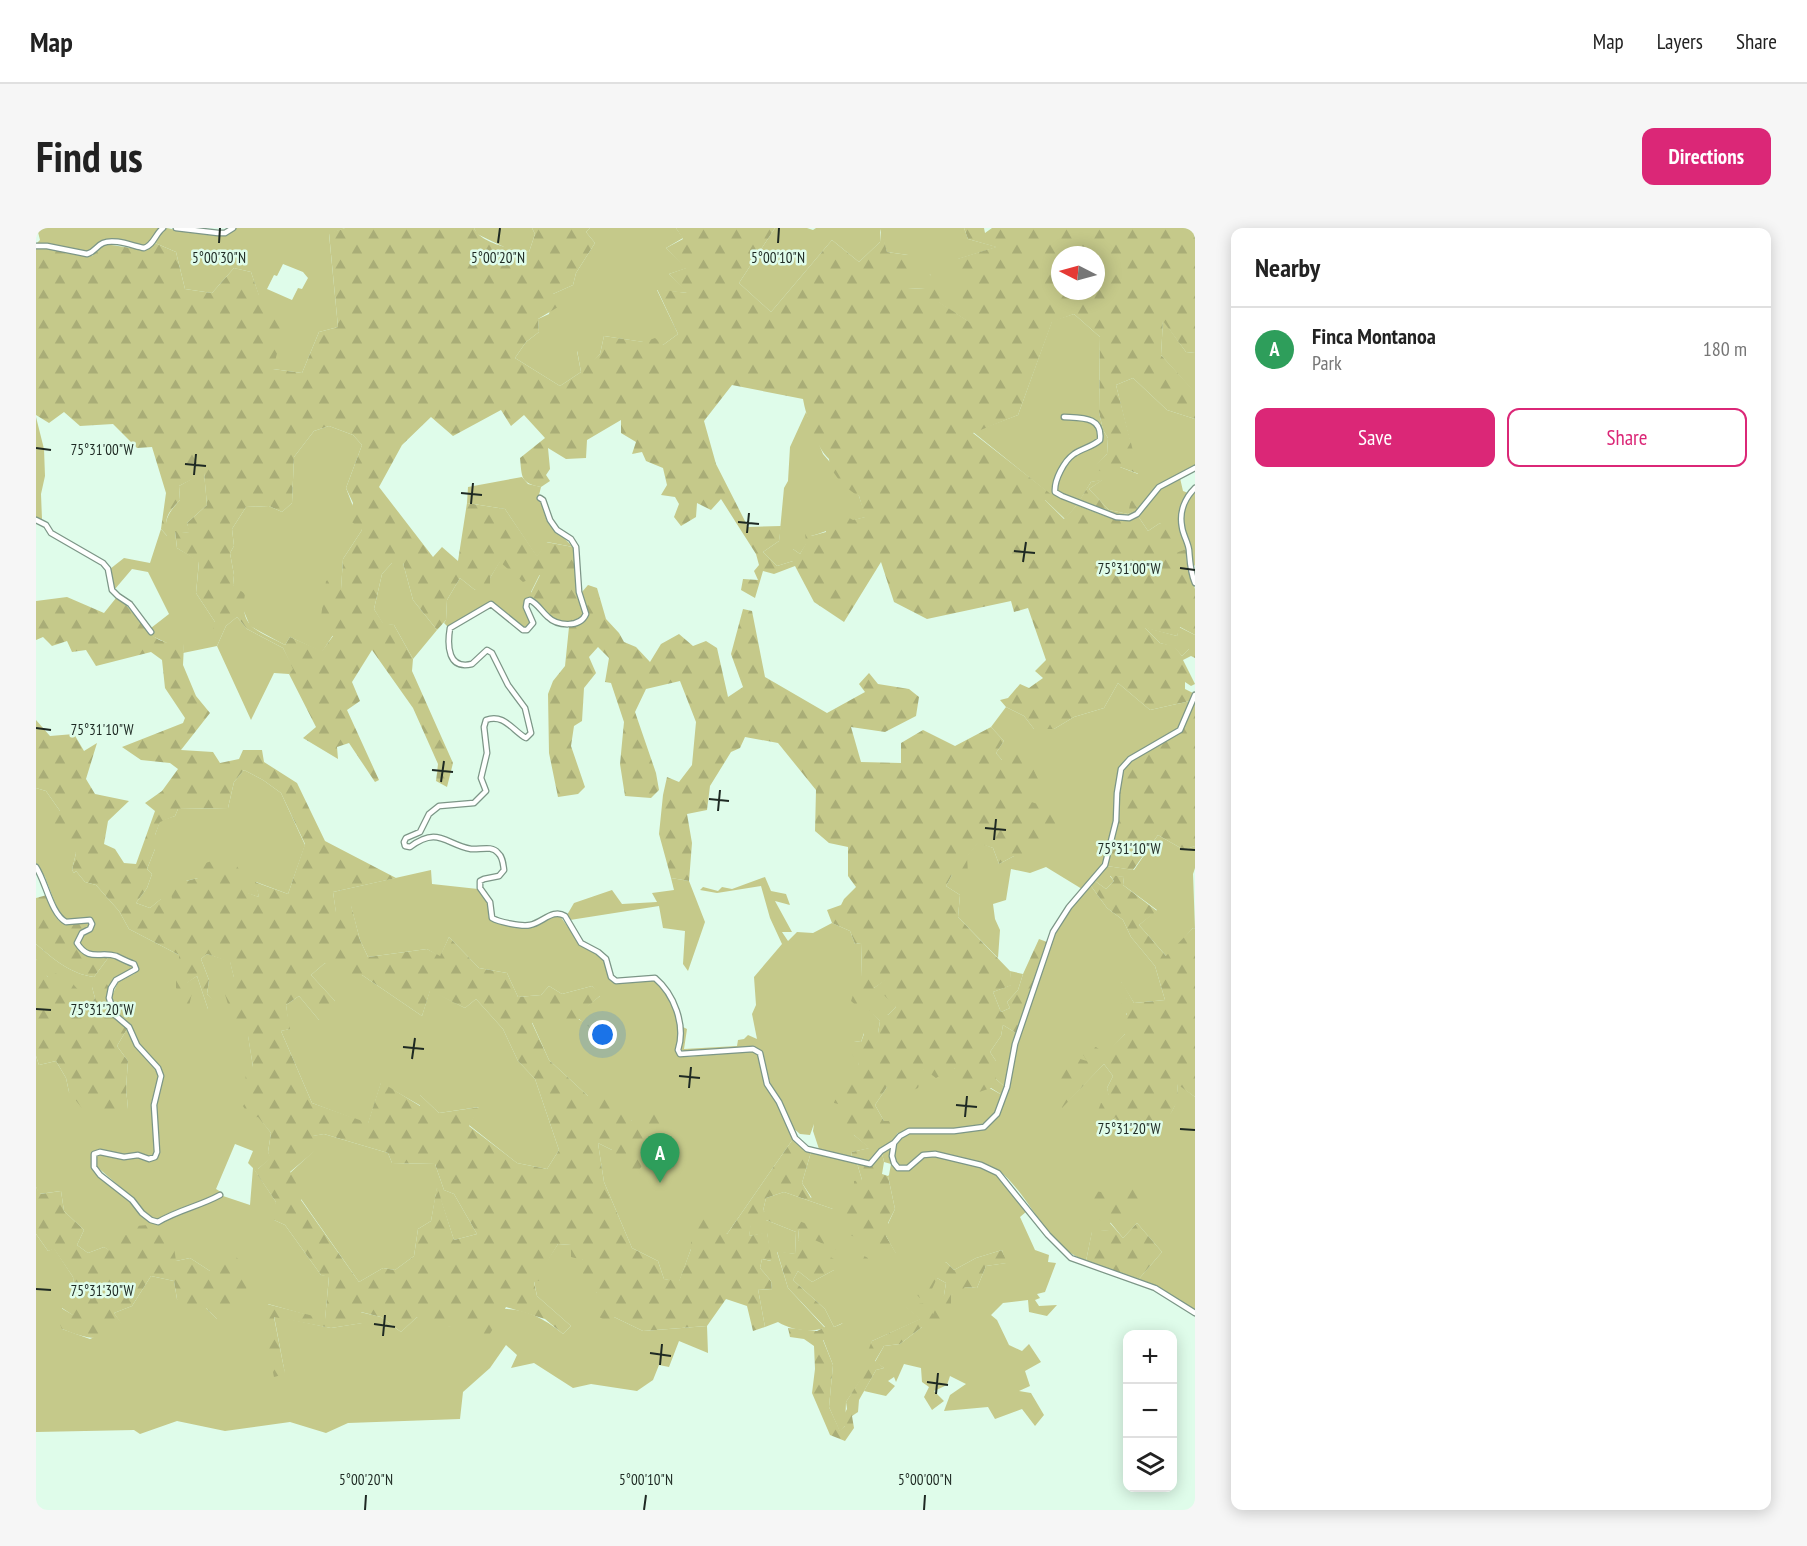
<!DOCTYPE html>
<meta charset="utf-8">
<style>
body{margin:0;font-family:"PT Sans Narrow",sans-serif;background:#f6f6f6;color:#222}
.controls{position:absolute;right:18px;bottom:18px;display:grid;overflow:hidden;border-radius:12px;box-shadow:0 3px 15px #0003}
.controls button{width:54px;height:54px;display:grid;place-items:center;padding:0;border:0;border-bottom:2px solid #e0e0e0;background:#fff;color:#222;font:30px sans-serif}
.compass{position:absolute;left:1015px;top:18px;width:54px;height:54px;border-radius:50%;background:#fff;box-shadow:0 3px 15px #0003;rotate:276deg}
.you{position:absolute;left:567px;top:807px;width:21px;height:21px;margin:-15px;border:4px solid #fff;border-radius:50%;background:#1a73e8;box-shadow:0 0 0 9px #1a73e833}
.badge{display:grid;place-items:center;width:39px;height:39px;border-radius:50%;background:#db2777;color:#fff;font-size:20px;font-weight:700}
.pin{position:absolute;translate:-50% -50px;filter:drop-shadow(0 2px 3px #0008)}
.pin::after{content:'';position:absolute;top:32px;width:21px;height:18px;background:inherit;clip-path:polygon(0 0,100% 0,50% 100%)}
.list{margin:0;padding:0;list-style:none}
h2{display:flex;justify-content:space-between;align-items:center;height:78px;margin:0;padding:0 24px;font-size:26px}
h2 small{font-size:20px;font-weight:400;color:#767676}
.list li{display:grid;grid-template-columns:39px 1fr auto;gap:18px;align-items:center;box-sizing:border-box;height:84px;padding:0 24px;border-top:2px solid #e0e0e0}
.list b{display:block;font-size:22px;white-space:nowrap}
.list p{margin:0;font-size:20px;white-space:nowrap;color:#767676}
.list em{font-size:20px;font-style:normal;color:#767676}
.actions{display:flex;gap:12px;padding:18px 24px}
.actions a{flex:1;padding:14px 0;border:2px solid #db2777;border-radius:12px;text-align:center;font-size:21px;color:#db2777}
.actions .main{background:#db2777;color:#fff}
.icon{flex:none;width:33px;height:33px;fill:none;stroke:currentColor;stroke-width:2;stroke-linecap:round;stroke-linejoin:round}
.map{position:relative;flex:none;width:1159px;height:1282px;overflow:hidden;border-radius:12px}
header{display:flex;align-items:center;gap:36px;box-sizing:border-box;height:84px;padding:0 30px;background:#fff;border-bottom:2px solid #e0e0e0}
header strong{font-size:28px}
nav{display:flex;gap:33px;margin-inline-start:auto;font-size:21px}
.intro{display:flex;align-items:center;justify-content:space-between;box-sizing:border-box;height:144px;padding:0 36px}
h1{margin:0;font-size:42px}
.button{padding:15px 27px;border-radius:12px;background:#db2777;color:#fff;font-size:21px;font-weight:700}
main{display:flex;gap:36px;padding:0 36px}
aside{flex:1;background:#fff;border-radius:12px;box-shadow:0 3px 15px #0003}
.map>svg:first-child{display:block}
.green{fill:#c5c98a;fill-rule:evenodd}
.forest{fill:url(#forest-firs);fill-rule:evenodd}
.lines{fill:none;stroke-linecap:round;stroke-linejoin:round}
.street-casing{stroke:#7c9687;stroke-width:7}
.street{stroke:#fff;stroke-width:4.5}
.ticks{fill:none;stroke:#1e2923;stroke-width:2}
.ticks-label{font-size:15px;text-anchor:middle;fill:#1e2923;stroke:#dffcea;stroke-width:5;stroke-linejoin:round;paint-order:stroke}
</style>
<header>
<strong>Map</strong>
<nav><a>Map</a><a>Layers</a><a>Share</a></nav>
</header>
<div class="intro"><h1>Find us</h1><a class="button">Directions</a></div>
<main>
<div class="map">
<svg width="1159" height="1282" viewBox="0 0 1159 1282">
<defs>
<pattern id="forest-firs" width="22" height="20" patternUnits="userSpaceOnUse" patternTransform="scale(1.5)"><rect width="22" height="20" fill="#c5c98a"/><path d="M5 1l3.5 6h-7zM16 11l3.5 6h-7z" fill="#a9ad77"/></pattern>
</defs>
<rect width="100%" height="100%" fill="#dffcea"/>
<!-- green -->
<path class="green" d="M1,0h122l-11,16 -4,1c-10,-1 -32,-8 -41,-5 -6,3 -9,9 -16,12l-51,-8 4,-4z
M131,0c17,4 57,12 69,0h109l-16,6 9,93 -19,5 -17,41 -29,-4 -14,-73 -8,-24 -17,-4 -22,25 -27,-4 -9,-37 -21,-9 3,-8zM247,36l20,8 5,6 -6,11 -4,-1 -6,12 -25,-11 7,-14 3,1z
M438,0h58l3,6 -6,18 -23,-4 -29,-14z
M554,0h86l7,10 -17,10 21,20 -18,6 19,19 -31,-3 21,44 -15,11 -59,-9 -4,18 -8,8 -15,-11 4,21 -21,14 -45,-28 11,-16 13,-10 -1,-13 11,-5 4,-20 20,-9 3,-12 19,-30 -9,-11z
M739,0h32l6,2 3,-2h148l4,11 29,8 -39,12 14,65 -34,-22 -8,-28 -4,14 -18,1v-34l-21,-3 -7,-23v13l-21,20 -27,-22 -61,72 -32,-29z
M1038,86l26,23 -1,75 4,18 5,8 -1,16 -13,14 26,-1 18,7 -22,-89 17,-7 34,32 28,9v47l-38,19 -19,24 -7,-9 3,11 -6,3 -19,-4 -20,-21 13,-9 -11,2 -14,23 -12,14 -21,-20 7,-4 -78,-63 45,-17 34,-94z
M1127,92l23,32 9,1v40l-34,-38z
M770,184l17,42 36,42 7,21c-20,4 -36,14 -55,19l-11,18 -7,-5v12l-16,5 -14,-14 16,-11 5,-53 4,-7 2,-34z
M0,189l8,32 1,27 -4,18 1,25 -6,-1z
M293,198l24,9 9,10 -16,43 16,42 -19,29 -2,31 -8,45 -11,17 -32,-15 -5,8 -35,-19 -17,-41 1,-10 -4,-22 4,-7 -2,-17 14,-22 23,-1 13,6 10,-9 2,-46 20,-26z
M168,244l3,33 -20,18 3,10 -15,-1 2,16 22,13 -3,32 19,29 2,24 9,-20 11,-9 10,12 36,19 11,21 -5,5 -15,-1 -23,47 -34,-74 -34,7 1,-9h-15l-17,-8 -1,-8 18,-14 -21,-42 -16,-3 -17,20 -5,-20 14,-11 26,5 11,-34 6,7c-4,-16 2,-24 13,-36l-1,-14z
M486,249l6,7 13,3 -3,12 3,3 6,19 26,26 -26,-5 -10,15 -32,-48 -38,-6 1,-16z
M1144,250l3,13 5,2c-12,23 -8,33 -2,56l-10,5 -16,-31 -12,8 -10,-15 22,-27z
M1159,263v75l-1,-1 -1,6 -10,-53 2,-11z
M464,333l40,13 -9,18 5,8 -5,-2 -5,2 -2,3 7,19 -5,6 -5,-2 -30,-24 -43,25 -4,-4 2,-3 1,-20 13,-22 15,12 15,-12z
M356,335h11l10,37 24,30 -24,29 -19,-34 -11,-1 -9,-15 8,-35z
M1108,399l33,9 2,-9 16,8v14h-6l-7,7 -8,-9 -14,-4z
M1082,455l32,27 40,-9 -12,27 -50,29 -9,11 -4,24 -2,29 -10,43 -21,25 -36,-22 -16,6 -19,-4 -5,31 -13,4 2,15 5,11 -2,28 -40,-41 2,-22 -14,-9 6,-11 26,-33 15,6 6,16 15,-8 14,-54 -26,-42 -6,-7 8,-12 -13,-14 15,-20 18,9 10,13h20l20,-12 30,-9z
M208,542l19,10 18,13 24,52 -17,49 -32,-12 3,15 -61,-19 -12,3 -14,19 -11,-1 -11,9 -14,-5 11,-15 5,-14 -5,-5 8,-20v-14l5,-14 15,-5 3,-7 50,-1 6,-26z
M0,560l10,3 14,20 16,42 -4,17 2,3 2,-2 9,11 11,3 23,26 10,18 50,26 1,12 6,16 11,-7 11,33 5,-8 -6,-7 2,-14 -8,-21 6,-5 23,7 18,74 5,32 -2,29 7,20 13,17 -3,19 3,6 -13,11h-4l22,33 -2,18 11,5 36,50 8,1 -4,44 -57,-16 17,70 -11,-58 57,12 31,-5 -2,-11 21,5 20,15 16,-15 34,10v-14c47,-5 73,-12 112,21l8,-8 -34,-30 -3,-15 24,-37 13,1 12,15 14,33 17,24 29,14 64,-5 1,27 -29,-12 -10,26 -10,-2 -6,15 -16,11 -46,-7 -18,4 -39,-25 -23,5 6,-13 -11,-10 -16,23 -27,24 -3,27 -112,4 -22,10 -36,-11 -65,9 -48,-10 -37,13 -6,-4 -98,2v-198l12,17 6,-3 19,29 4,30 -3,9 -12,-8v21l28,10 32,-14 -8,-12 18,-7 19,-30 23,5 3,18 29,9 11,11 -7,-48 -20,-13 -14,3 -41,-26 -21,19 -10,-7 -16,6 -11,-8 7,-15 -20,-19 -3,-20 -22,3 -3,-7v-131l3,9 17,-4 10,17 3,14 59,17 -2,-21 2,-27 -11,-15 10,-17 8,17 21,23 3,7 -8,28 3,22v29l-5,2 -11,-4 -14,1 -25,-5 -7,4v15l6,8 32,25 10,13 10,8 9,2c20,-12 43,-17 64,-28l27,9 3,-37 -5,-5 5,-12 -18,-7 -19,45 5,3c-21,11 -43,15 -63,27l-6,-1 -9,-6 -10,-14 -37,-32v-10l4,-2 23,5 15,-2 11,4 8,-2 2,-7 -3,-47 7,-30 -4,-8 -20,-23 -8,-18 -15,-12 -5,-16 7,-16 16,-8 5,-5 -3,-6c-7,-2 -13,-6 -19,-9 -14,-5 -28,4 -37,-11l3,-8 9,-4 3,-7 -3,-6 -26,2 -6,-4 -15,-39 -9,-14z
M1122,607l26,15 11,-4v22l-2,6 2,55 -2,-1 -26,29 -28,-32 18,-15 -34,-25 1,-8 -14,-1 4,5 -8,8 -11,-8 12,-15 27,4z
M395,642l1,14 46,5 10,14v11l2,6 6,3 33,5 27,-12h4l20,28 17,10 7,7 5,17 7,5 38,-3c19,16 28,46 22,70l3,6 7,1 67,-6 5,4 7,30 12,18 16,36 -66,95 -36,-17v32l-12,33 -15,-3 -6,-18 -26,-13 -28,-66 -6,-39 14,7 20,-29 -44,-25 -39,-36 -17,-38 27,-8 19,5 38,20 -30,-32 14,-11 -8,-10 -30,8 -13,-8 -8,9 -23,2 -11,-24 -28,-5 -30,-31 -9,20 -13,-8 -59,8 -8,-17 -9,-34 -15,7 -3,-21z
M729,649l6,14 15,3 4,11 -15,-4 17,31h-10l6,9 9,-9 16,1 19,-10 18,8 5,13 6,-1 1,34 12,11 12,-9 10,28 -8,8 -18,-5 10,11 -2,12h-14l-3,9 -7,-1 5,23 -16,41 11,30 16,13 -18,4 -1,5 -32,-8 -6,-18 1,-7 -4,11 -10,-1 -7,-6 -12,-27 -11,-18 -8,-32 -8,-4 -67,5 -6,-2 2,-8 -2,-16 6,3 -3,20 53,-3 1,-6 6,-1 4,-4 9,4 -5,-25 4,-9 -2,-28 28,-33 -12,-26 -9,-32 -44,7 -17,-3 3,-3 15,4 4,-4 10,2z
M635,650l18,3 16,41 -17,49 -5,-7 2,-33 -22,-3 -4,-22 -89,14 -3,-5 7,-12 38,-13 10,14 35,-2 -5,-9 22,-3z
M1055,658l16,22 16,12 8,17 24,29 10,34 -31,3 -13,-21 6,17 -2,35 -14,14 -1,9 -22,4 -26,46 42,-43 9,12 -6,12 8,29 23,-2 13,15c20,-13 28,-23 26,-47l18,14v214l-39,-25 -18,-6 24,-28 -25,-29 -14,15 -13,-16v-29l-1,37 -17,2 -6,29c-40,-15 -54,-62 -85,-89 -12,-9 -30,-12 -44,-15 -26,-6 -29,-9 -50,9l-8,-1c-10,-13 -2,-24 10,-32l46,1 30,-5 14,-14 10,-28 8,-42 38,-112 16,-25z
M0,716c17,15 35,30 58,33l14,-19h6l20,10 -25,19h-17l3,11 -5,9c-16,-15 -48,-26 -54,-48 0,-4 0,-11 0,-15z
M289,735l37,12 60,41 8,-26 35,18 11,-9 27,30 15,32 17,18 24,71 -12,19 -30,-6 -48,-38 10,-18 -40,6 -19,-18 1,11 -40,-23 -13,41 -56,-21 -31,-72 8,-2 -3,-24 13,-9 20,24 16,-19 -24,-26z
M974,743l13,3 -5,16 -11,12 3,6 -9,4 -8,-20 18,-7z
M967,797l13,8 -11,54 -9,-8v-18l-6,-9 11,-16z
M918,840l48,27c-2,5 -4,12 -7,17 -17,30 -69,7 -96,22l-15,-13 -9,-16 12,-18 37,-18z
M288,906l64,19 4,10 43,1 9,26 10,4 23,40 -23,6 -17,-52 -6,33 -13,8 -4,27 -19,14 -12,-2 -24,14 -58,-83 -11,-26 25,-23 -3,-14z
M855,920c-2,9 -1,15 6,22h11l16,-12 11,-2 45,11 17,8 30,36 -7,6 15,33 14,5 -1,7 8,1 -11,29 -8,2 3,4 -5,2 4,6 18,-1 -10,11 -18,-4 -1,-12 -25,3 -12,12 6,5 12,25 13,6 7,-7 12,18 -16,9 5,15 -11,5 12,2 13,22 -9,11 -13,-17 -27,10 -7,-12 -44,4 6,-16 16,-11 -16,-8 -3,9 -13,6 10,10 -12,9 -8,-13 5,-10 -7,-5 -1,-14 -17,-4 -8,18 -2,-5 -6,4 7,5 -9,10 -22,-5 12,-21 8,-2 -9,-6 9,-16 16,-2 22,-17 29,-32 14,-8 12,1 9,-22 20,-3 -4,-13 -26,8 -22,12 -8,-8 -9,16 9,5 -2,12 -11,20 -28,-9 16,13 -49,22 -6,31 -20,30 -1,24 -5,6 -11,-25 4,-42 -10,-26 20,-16 -9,4 -9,-18 -32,-29 5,-9 14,11 22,-12 -36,-30 1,-11 69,29 -105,-47 3,-13 18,-6 49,17 -17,-16 -4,5 -10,-15 9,-31 46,11 5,17 -8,22 -1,15 43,37 -10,-18 2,-12 7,-15 -7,-33 1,-1 2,-11 -7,-2 -2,-9z
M715,992h15l30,12 -1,22 -18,-2 11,36 37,40c-15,5 -34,2 -47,-6l-13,5 -7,-38 14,1 -1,-9 -11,-13 2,-9 9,2 -4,-28 -18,3z"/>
<!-- forest -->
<path class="forest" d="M309,0h129c7,16 39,21 55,24l6,-18 -3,-6h58l-4,4 9,11 -19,30 -3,12 -20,9 6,3 -1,10 -20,12 1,13 -13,10 -11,16 45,28 21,-14 -4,-22 15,11 8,-7 4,-18 40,6 11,-4 8,7 15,-11 -21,-45 30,4 -18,-19 17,-6 -20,-20 17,-9 -7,-11h99l-36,55 32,29 61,-72 27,22 21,-20 1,-14 6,24 21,3v34l17,-1 4,-14 14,11 -4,17 32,21 -18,-52 4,-12 39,-12 -28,-8 -4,-11h20l1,5 7,-5h203v125l-9,-1 -23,-31 -2,34 34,37v27l-28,-9 -34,-32 -17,7 23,89 -19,-7 -7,9 -20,-8 14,-14 1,-16 -5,-8 -4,-18 1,-75 -26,-23 -22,8 -34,93 -45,18 79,62 -7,5 19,19 13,-14c19,7 41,20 61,11l10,15 12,-8 13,14 3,16 10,-4 1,15 8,25v46l-15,-8 -3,9 -32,-8 15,15 14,3 8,10 7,-7h6v9l-4,-2 -8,4 12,24 -4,2 -6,-4v7l8,4 -3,8 -40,9 -32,-27 -14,25 -30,9 -20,12h-20l-10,-13 -18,-9 -6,-7 8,-2 12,-14 9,4 14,-10 -8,-7 11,-11 -18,-52 -14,4 -3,-11 -84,18 -33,-17 -13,-40 -37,60 -30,-20 -19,-36 -21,8 -11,-3 -8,27 -14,-8 2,-11 15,1 -4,-9 5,-6 -3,-11 -35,-55 -10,11 -14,-7 -1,14 -15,9 -7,-9 5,-13 -4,-7 -14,-2 6,-10 -4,-17 -17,-7 -4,-9 -10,2 4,-12 -15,-9v-13l-34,20 -1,18 -20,1 -18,-11 2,21 -4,6 4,6 -9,6c-21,-4 -19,-10 -21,-29l25,-20 -21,-23 -13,11 -10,-16 -48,26 -22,-19 -29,28 -23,42 54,70 9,-10 16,14 9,-58 38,6 32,47 9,-14 27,5 11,67c-20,21 -42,-3 -53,-21l9,-18 -17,7 -23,-20 -10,16v9l-15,3 -15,-12 -13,22 -1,20 -9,10 -24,-30 -10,-37h-11l-10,11 -8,35 9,14 11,2 19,34 -1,12 41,92 -6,24 -11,-6 2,-17 -25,-56 -41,-58 -20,32 8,19 -13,9 32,70 -4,2 -26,-39 -12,4 1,12 -35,-21 13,-11 -27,-53 4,-5 -10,-21 -36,-19 -10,-12 -11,9 -9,20 -7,-5 5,-19 -19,-29 3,-31 -22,-14 -2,-17 14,2 -2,-10 20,-18 -3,-32 -25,13 1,14c-13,14 -17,18 -11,38l-8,-9 5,-36 -14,-46 -15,1 -24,-24 -33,2 -16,-14 -15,11 -13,-8v-166l11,-1 40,8h5l13,-12 39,6 6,-2 5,-5 21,9 9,37 27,4 22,-25 17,4 8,23 13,6 12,25 -11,43 29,4 17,-41 19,-5 -9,-94zM1024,27h36v36h-36zM696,157l71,14c3,17 13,48 26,60 0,13 18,31 30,37l6,21 -12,3 -13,-7 -15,11 1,8 -15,4 -6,-4 1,11 -6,11 -7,-5v12l-16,5 -14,-14 16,-11 2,-15 -33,1 -32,-63 -12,-43zM293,198l24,9 9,10 -16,43 7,15 -5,16 14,11 -19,29 -2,30 -9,-11 -6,3 -7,50 14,5 -11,15 -32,-14 -5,8c-27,-15 -46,-16 -40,-51l-12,-9 1,-10 -4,-22 4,-7 -2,-17 14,-22 23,-1 13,6 10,-9 2,-46 20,-26z
M1068,251l-15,10 20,21 19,4 5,-3 -4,-2 2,-10 7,10c-12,17 -44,-3 -59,-8l12,-19z
M552,357l9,3 9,31 13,14 5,9 12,5 14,15 11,-18 18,-10 14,12 13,-5 11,7 11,49 15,-10 -12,-33 12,-45 9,2 13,66 62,36 38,-21 -6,-8 10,-11 9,11 31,5 10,8 -3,19 -31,16 -34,-5 10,35 40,1v-20l22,-13 32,16 36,-19 13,14 -8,12 6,7 8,-8 16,2 13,27 -11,20 23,7 12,23 -35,29 -14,-4 -15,8 -6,-16 -15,-5 -11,14 1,16 -16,2 -6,11 14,9 -2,22 52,54 2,14 -19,7 8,20 9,-4 -3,-6 11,-12 5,-16 16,-35 8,3 -31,91 -13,-8 -2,11 -11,16 6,9v18l9,8 -3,8 -11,-7 -21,7 -16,-27 -18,10 -12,-9 -6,19 -16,7 -15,-8 -12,18 9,16h17c-3,21 -16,27 -32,40l-18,-4 1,-5 17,-4 -15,-13 -5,-1 -13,-13 7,-16 -9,-2 3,-20 22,-19 -9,-13 4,-10 7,1 3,-8 -4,-8 8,-4 6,10 4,1 2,-12 -11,-11 8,-6 11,11 8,-8 -13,-13 3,-14 -12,8 2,7 -16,14 -9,-8 5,-15 -4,-9h10l-1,-34 -6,1 -5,-13 -18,-8 -5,-13 14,-5 3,-6 12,-12 -8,-11v-29l-19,-4 -14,-12 1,-41 -38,-47 -33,-6 -5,11 -9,4 -21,34 -3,24 -20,4 5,29 -3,38 -18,-3 -12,-44 4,-39 4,-18 12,5 13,-17 4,-43 -16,-41 -34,8 -11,23 21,61 3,17 -8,8 -26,-2 -5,-32 4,-42 -13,-39 -6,-1 4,-24 -11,-11 -9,10 7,16 -12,15 -2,33 -8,5 -3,20 14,41 -7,7 -20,3 -9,-44 -1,-59 5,-13 12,-15 4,-39c9,-2 16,-3 20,-12l-7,-23z
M31,369l37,16 12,-15c31,19 25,47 68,46l-1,21 13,31 14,17 -29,37 32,2 7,11 19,-4 4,-9h19l2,12 33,21 28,58 71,37 -63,14 3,20 15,-7 9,35 8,17 59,-8 13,7 9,-19 30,31 28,5 11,24 23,-2 8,-9 13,8 30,-8 9,9 -14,12 29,32 -5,5 -32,-25 -8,10 -12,-14 -27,8 17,37 39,36 22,-6 22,31 17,-17 17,23 -28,45 -22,-7 -4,-15 -14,-7 6,39 28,66 26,13 6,18 15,2 12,-32v-32l14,-5 22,22 66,-95 18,13 -9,31 9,15 5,-6 15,11 2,6 -49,-17 -18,6 -3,13c38,5 72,28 105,47l-1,6 -61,-28 -7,-7 -1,11 36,19v11l-22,12 -14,-11 -5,9 32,29 9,18 10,-4 3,13 -24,4 10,25 -4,42 11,24 5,-5 -3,-8 5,-9 -1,-7 19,-30 -2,-9 9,-22 48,-22 -16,-13 22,-3 7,11 5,-10 -1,-7 7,-2 2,-12 -9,-5 -5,11 -12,9 -4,-4 30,-32 8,8 22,-12 26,-8 5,13 -21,3 -9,22 -12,-1 -6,7 -8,1v14l-12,24 -17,-6 -22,17 -16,2 -9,15 9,7 -8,2 -17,30 -1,12 -6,4 2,12 -9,13 -15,-6 -18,-42 3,-24 -1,-23 -10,-7 -14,-2 -2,-9 29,3 8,-4 -37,-39 -11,-37 18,3 1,-22 -30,-12h-14l-3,16 18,-4 5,29 -10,-2 -2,9 11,13 1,9 -14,-1 7,38 -12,4 -6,-25 -21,-7 -19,27 -64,5 -29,-14 -4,6 -18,-10 5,-20 -14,-11v-22l-12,-3v-12l-13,-1 -15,25 1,10 -10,3 3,14 34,30 -8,8 -18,-15 -39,-12 -24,40 -31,-33v13l-25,-1 -9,-9 -16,15 -20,-15 -20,-5 2,11 -32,5 -57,-11 11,57 -11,3 -12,-57 5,-16 58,15 4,-42 -8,-2 -36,-50 -11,-5 -1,-11 3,-7 -23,-34 5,1 12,-11 -2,-6 3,-19 -13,-16 -8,1 -7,-12 8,-10v-10l-6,-1 1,-12 7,-6 -5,-31 -11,-2 -13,-43 1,-10 9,-3 -4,-16 -23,-8 -6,5 8,21 -2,14 7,7 -1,8h-5l-11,-33 -10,7 5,10 -3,13 -7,-2 1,-6 -7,-10v-18l3,-4v-11l-50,-26 -10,-18 -23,-26 -11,-3 -9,-11 -2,2 -2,-3 4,-17 -29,-28 13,-14 -14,-20 -10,-3v-68l14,16 24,-2 10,17 13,-8 -11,36 9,15 34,7 -21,20 -4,23 11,5 9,14 12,1 19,-53 -10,-8 17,-12 16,-22 -8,-6 -29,-3 -19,-13 61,-24 2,-5 -20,-30 -3,-28 -11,-8 -55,14 -10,-16 -14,2 -5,-11 -15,5 -9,-9 -7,3v-39zM208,542l19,10 18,13 24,51 -17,50 -33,-12 4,15 -16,-6 3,-10 -14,-23 -14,1 -19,6 -1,13 -12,3 -6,-11 -12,5 4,24 -10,-1 -12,10 -14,-5 11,-15 5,-14 -5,-5 8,-20v-14l5,-13 15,-6 3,-7 50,-1 6,-26zM289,735l17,17 20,-5 60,41 8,-25 35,17 11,-9 27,30 15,32 17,18 24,71 -12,19 -30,-6 -48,-37 11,-19 -41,6 -20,-19 1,12 -39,-24 -13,41 -56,-20 -31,-72 9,-2 -4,-24 13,-9 20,24 15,-1 1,-18 -24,-26zM288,906l64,19 4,10 43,1 9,26 10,4 23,40 -23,6 -17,-54 -6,35 -13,8 -4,27 -19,14 -12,-2 -24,14 -58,-82 5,-12 -16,-16 26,-22 -3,-14z
M1159,472v146l-11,4 -26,-15 -25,35 -26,-4 11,-44 1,-29 4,-23 8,-10 51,-29z
M1074,647l14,2 -1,8 34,26 -18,14 27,31 27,-28 2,1v168l-18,-13 1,16 -9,17 -18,14 -13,-15 -7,12h-8l-8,-11 -8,11 -12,-10 6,-15h9l-3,-15 6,-12 -9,-12 -42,44 -11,-28 12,-26 24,7 -7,-11 16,-3 14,10v-9l15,-14 -8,-13 10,-7 -10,-7 10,-8 -14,-8 9,-9 12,21 31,-3 -10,-34 -24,-29 -8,-17 -16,-12 -16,-22 4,-5 11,8 8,-8z
M11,667c4,11 8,30 22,29 7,0 13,-2 20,-2l-1,6 -8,4 -5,11c8,15 17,14 33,15l-14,19c-23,-3 -41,-18 -58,-33v-46z
M0,731l12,18 5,-4 13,3 15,17 -2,4 10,10 6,-9 -3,-11 4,-5 8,-1 5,6c-5,22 2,28 18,42l-10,17 11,15 -2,27 2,21 -7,9 -35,-5 -17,-21 -3,-14 -10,-17 -17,4 -3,-9z
M846,925l2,9 -2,12 6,2 7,33 -7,14 4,11 -6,2 11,19 -54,-23 10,-15 -11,-4 -3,-7 15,-4v-21l8,-1 -5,-17 14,3z
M1093,955l13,20 -32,20 13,15 14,-15 25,29 -24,28 -52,-19 6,-30 17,-1 -15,-17 -1,-22 17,2z
M0,959l4,7 21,-3 3,20 20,19 -7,15 11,8 16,-6 10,6 9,-18h12l1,-9 23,-2 15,23 2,14 14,-3 20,13 20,-20c29,25 17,47 -3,72l-10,-4 -11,-11 -9,14 -20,-23 -3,-18 -23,-5 -19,30 -18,7 9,12c-21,20 -37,13 -61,4l-4,-9 3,-12 12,7 3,-8 -3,-30 -19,-28 -6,2 -12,-17z"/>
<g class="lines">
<!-- street casing -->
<g class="street-casing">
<path id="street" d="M140,0l42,5h7l8,-5
M0,18h11l40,8c8,-2 9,-8 16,-11 11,-5 30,3 41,5 10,-3 11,-14 19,-20
M1028,189c17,1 39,-1 36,23 -8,7 -17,8 -26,14 -10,7 -20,26 -19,38l7,4 54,21 13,1 8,-4 22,-27 36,-19
M1159,260c-10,10 -16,24 -13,39 1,8 6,15 7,23 1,12 1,21 6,33
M504,270l3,2 7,20 7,10 14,9 5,8 3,45 7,22c-6,14 -29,12 -38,3 -7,-6 -10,-13 -18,-17l-3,1 -1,6 7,16 -6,7h-4l-32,-26 -41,24c-3,18 -2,42 22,36l15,-14 5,3 16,32 17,23 6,25 -5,5c-13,-7 -22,-25 -40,-18l-2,7 3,26 -6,25 5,13 -12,12 -35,3 -10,8 -9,18 -14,6 -2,4 1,4 5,1c28,-21 35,-3 61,2 9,1 21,-4 27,4 5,4 5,11 6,17l-5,6 -15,3 -4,2v7l10,14 2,16c7,4 30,9 38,7 12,-2 23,-17 35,-9l16,27 17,9 8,7 5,18 5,4 39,-3c19,16 31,47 23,72l2,4 73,-5 7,4 7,31 12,18 16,36 12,11 63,15 11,-13 13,-8
M0,292l10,5 5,8 52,30 5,6 4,21 6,6 12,8 21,28
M1159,467l-15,35 -50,29 -9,10 -4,24 -1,28 -11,44 -36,42 -16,25 -38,112 -8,43 -10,27 -13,13 -30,4h-45l-9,5 -6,7 -2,13 2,7 4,5h10l15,-13 12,-1 46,11 17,8 50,62 23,23 84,30 40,25
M0,639c10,15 15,47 30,55l24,-2 2,4 -2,5 -8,4 -5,10c12,19 23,8 39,13 6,3 12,6 18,8l2,5 -20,11 -5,8 -2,10 6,17 14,12 8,18 21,23 3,8 -7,29 3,47 -2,5 -6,2 -11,-4 -14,2 -24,-5 -6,2v13l6,8 32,25 10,13 9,7 7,2c20,-12 42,-16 62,-27"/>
</g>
<!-- street -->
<use href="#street" class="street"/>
</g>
<!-- ticks -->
<path class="ticks" d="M183,15l1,-15M462,15l2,-15M742,15l1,-15M0,220l15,2M149,236l21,2M158,247l2,-21M425,265l21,2M435,276l2,-21M702,294l21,2M711,305l2,-20M978,323l21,2M987,334l3,-20M1144,340l15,2M0,500l15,2M396,542l21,2M405,554l3,-21M673,571l20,2M682,583l2,-21M949,600l21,2M958,612l2,-21M1144,621l15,1M0,781l15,1M367,819l21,2M376,831l3,-21M643,848l21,2M653,860l2,-21M920,877l21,2M929,889l2,-21M1144,901l15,1M0,1061l15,1M338,1096l21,3M347,1108l2,-21M614,1125l21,3M624,1137l2,-21M891,1154l21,3M900,1166l2,-21M329,1282l1,-15M608,1282l2,-15M888,1282l1,-15"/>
<g class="ticks-label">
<text x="183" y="35">5°00'30"N</text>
<text x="462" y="35">5°00'20"N</text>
<text x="742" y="35">5°00'10"N</text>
<text x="66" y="227">75°31'00"W</text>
<text x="1093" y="346">75°31'00"W</text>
<text x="66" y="507">75°31'10"W</text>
<text x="1093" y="626">75°31'10"W</text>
<text x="66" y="787">75°31'20"W</text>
<text x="1093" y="906">75°31'20"W</text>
<text x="66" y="1068">75°31'30"W</text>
<text x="330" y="1257">5°00'20"N</text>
<text x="610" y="1257">5°00'10"N</text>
<text x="889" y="1257">5°00'00"N</text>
</g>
</svg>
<div class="controls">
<button>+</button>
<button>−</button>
<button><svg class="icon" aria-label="layers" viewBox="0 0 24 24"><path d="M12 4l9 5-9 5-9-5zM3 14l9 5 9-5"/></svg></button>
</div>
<svg class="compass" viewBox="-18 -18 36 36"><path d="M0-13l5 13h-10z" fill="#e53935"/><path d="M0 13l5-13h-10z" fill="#767676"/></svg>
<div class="you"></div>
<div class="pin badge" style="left:624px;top:955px;background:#2e9e5b">A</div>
</div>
<aside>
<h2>Nearby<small></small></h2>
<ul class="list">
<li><span class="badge" style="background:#2e9e5b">A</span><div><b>Finca Montanoa</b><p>Park</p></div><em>180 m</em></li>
</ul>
<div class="actions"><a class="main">Save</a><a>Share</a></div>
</aside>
</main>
